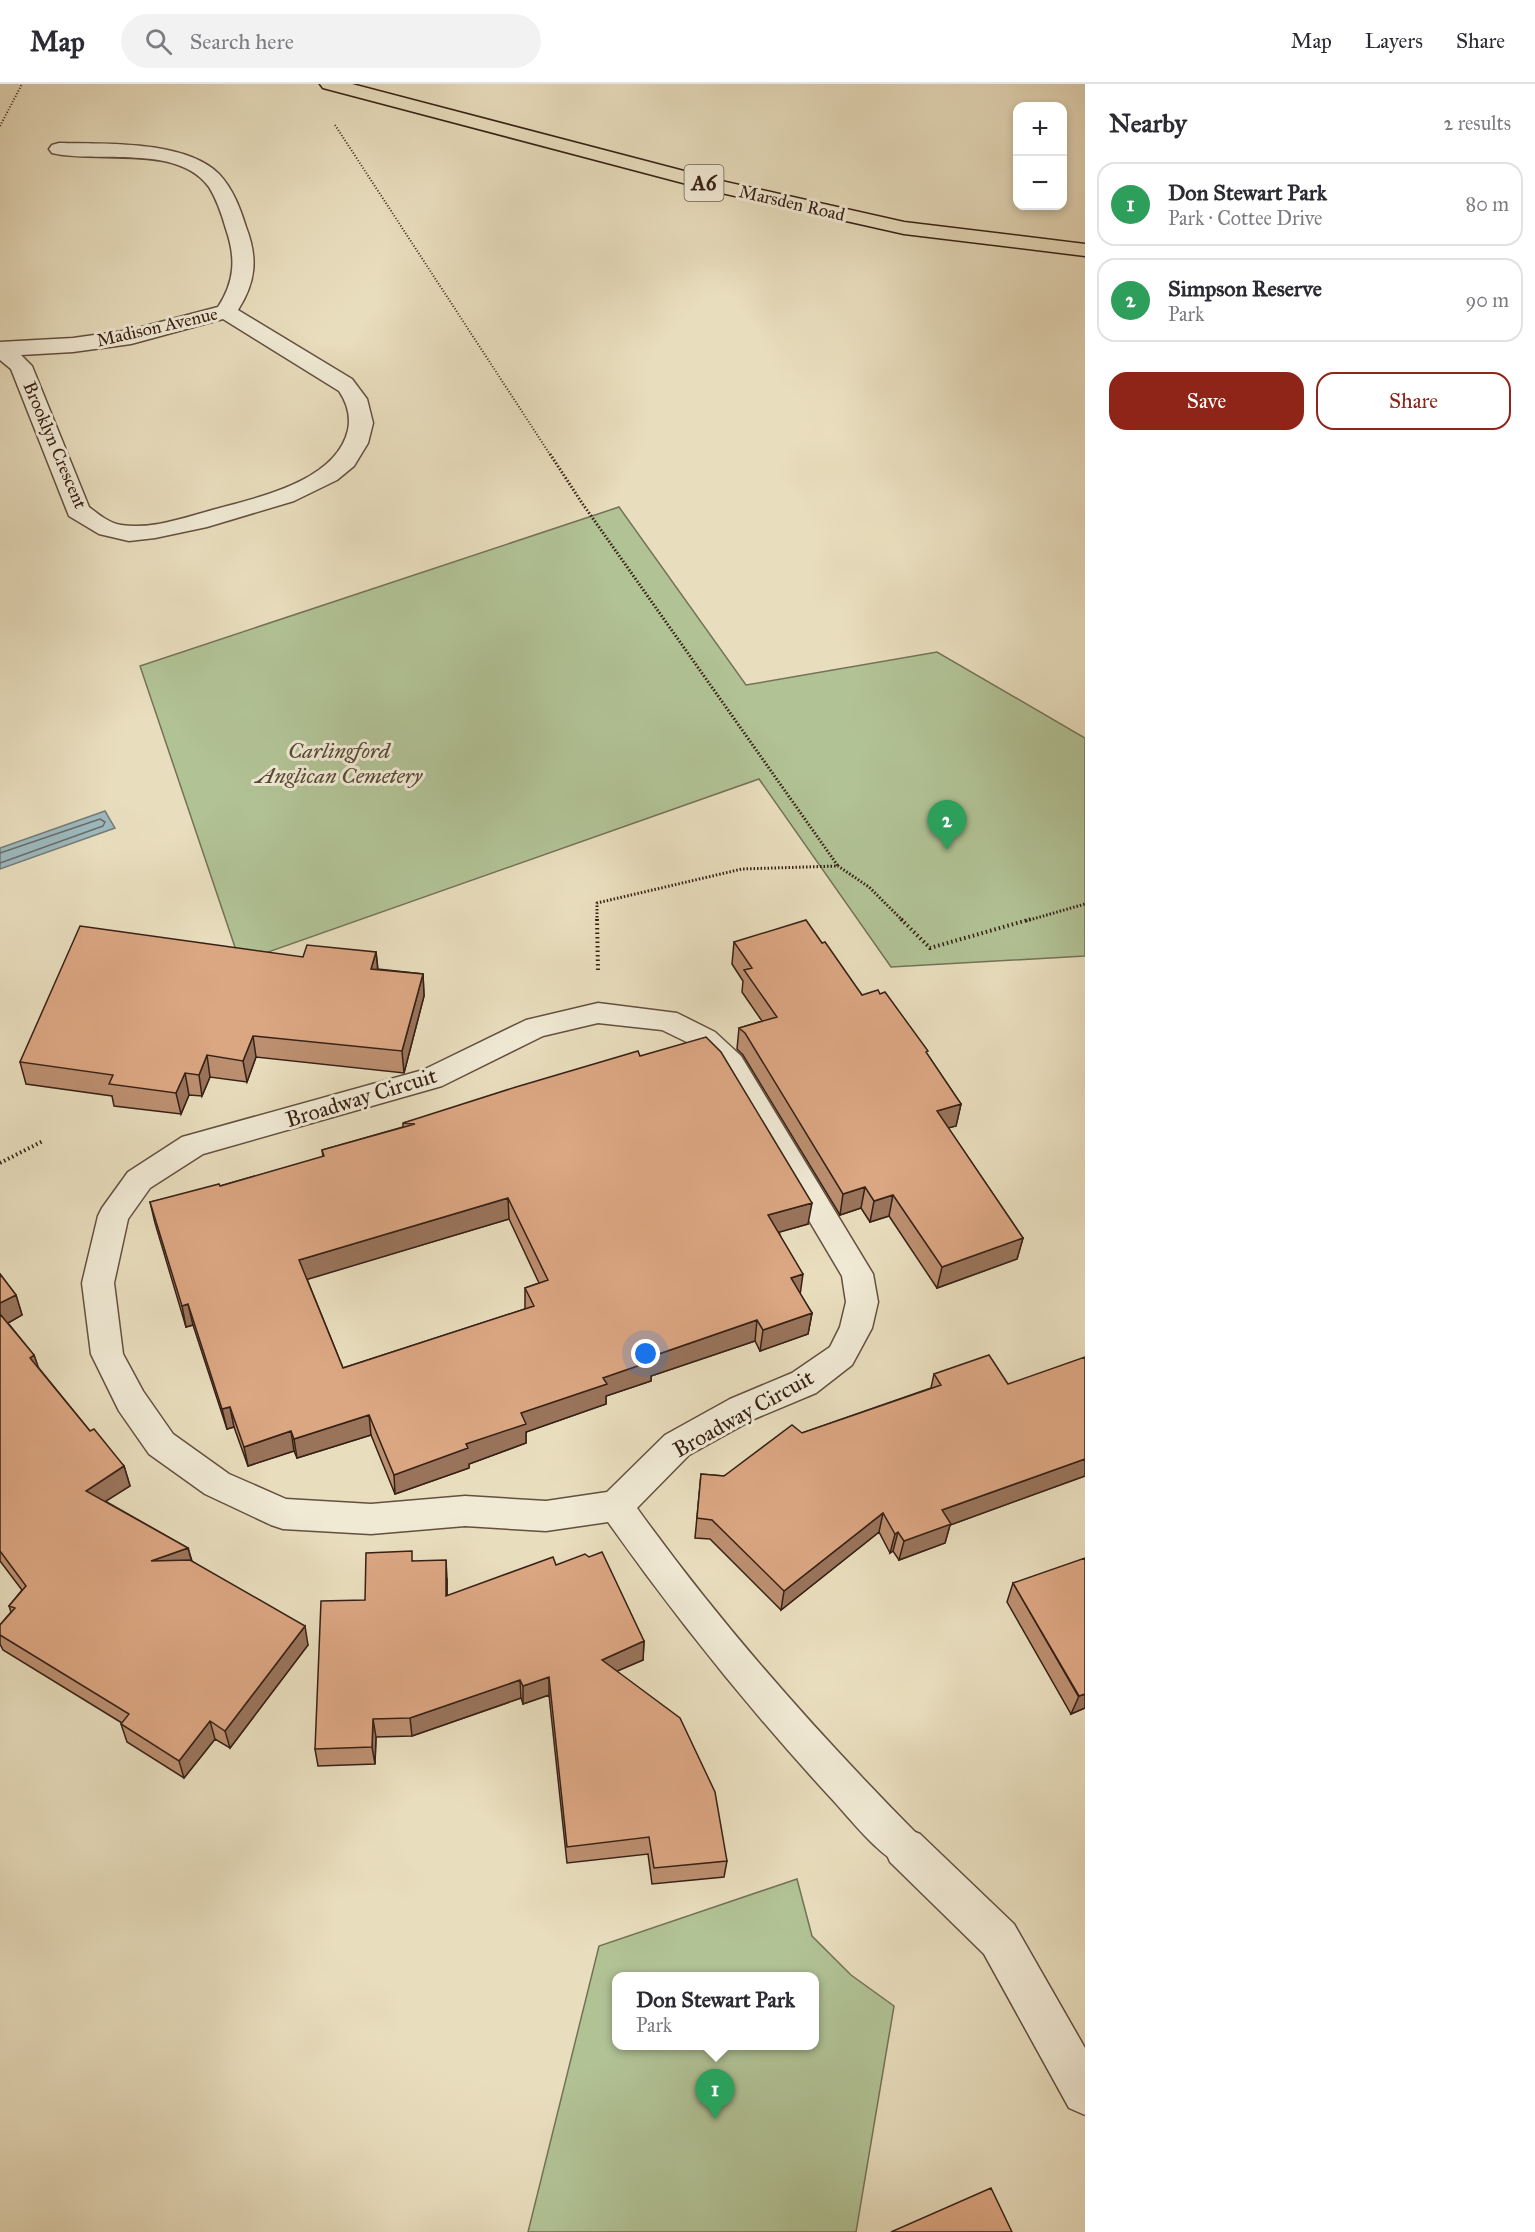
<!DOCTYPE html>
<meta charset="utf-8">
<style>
body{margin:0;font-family:"IM FELL Great Primer",serif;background:#f2f2f3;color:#2b2b33}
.controls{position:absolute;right:18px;top:18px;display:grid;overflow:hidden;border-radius:12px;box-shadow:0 3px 9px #0003}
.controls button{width:54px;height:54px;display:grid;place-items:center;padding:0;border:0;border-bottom:2px solid #e1e1e2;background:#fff;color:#2b2b33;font:30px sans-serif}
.you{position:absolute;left:646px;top:1270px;width:21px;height:21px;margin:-15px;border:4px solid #fff;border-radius:50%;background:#1a73e8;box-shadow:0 0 0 9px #1a73e833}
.badge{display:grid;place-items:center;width:39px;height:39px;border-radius:50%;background:#8f2418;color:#fff;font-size:20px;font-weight:700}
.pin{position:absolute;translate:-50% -50px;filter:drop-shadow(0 2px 3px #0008)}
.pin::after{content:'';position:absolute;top:32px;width:21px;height:18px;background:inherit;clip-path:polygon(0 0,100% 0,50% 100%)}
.popup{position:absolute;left:612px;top:1888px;width:207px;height:78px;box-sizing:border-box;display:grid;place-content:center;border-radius:12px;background:#fff;filter:drop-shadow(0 2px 4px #0005);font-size:20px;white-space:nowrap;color:#7c7c81}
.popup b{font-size:22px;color:#2b2b33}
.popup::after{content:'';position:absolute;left:50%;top:100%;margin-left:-12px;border:12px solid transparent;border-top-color:#fff}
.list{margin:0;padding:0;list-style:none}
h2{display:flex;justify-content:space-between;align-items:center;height:78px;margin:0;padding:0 24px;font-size:26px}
h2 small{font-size:20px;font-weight:400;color:#7c7c81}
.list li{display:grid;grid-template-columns:39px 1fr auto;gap:18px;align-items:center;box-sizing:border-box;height:84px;margin:0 12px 12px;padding:0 12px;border:2px solid #e1e1e2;border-radius:18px}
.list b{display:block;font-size:22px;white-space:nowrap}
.list p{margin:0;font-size:20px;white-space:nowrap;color:#7c7c81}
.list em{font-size:20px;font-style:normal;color:#7c7c81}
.actions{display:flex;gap:12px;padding:18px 24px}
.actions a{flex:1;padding:14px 0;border:2px solid #8f2418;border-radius:18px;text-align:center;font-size:21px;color:#8f2418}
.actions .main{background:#8f2418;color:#fff}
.icon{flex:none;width:33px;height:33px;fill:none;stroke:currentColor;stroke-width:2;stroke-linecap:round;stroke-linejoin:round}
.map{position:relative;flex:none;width:1085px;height:2148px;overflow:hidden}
header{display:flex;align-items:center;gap:36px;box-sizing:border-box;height:84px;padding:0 30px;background:#fff;border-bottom:2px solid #e1e1e2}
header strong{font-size:28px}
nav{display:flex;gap:33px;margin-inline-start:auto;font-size:21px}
.search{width:420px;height:54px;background:#f2f2f3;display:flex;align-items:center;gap:15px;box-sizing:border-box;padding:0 21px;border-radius:33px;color:#7c7c81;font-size:22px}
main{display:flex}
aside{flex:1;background:#fff}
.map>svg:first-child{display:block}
.green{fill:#b1c295;stroke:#747256;stroke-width:1.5;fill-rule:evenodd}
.water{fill:#9db8bc;stroke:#747c7a;stroke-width:1.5}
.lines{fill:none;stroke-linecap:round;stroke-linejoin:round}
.shore{stroke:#6a6c69;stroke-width:1.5}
.service-casing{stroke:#635040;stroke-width:3}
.minor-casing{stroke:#635040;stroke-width:3}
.trunk-casing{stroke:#372116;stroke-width:3}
.path-far2{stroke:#372116;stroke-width:2;stroke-dasharray:1 2;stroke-linecap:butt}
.path-far1{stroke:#372116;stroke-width:3;stroke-dasharray:1.5 2;stroke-linecap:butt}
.path{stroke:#372116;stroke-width:4;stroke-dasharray:1.5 3;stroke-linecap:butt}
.service{fill:#f0e9d4;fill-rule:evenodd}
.minor{fill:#f0e9d4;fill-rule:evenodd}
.trunk{fill:#e8ddbd;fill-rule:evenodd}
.wall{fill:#bc8f70;stroke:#372116;stroke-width:1.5;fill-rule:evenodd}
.shaded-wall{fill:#99745b;stroke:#372116;stroke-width:1.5}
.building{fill:#dba682;stroke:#372116;stroke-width:1.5;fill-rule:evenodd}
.labels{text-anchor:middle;stroke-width:6;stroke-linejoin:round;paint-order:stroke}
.far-street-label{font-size:18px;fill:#372116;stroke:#f0e9d4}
.shield{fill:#f0e9d4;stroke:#6e5d4f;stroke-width:1.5}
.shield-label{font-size:21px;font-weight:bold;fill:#372116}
.park-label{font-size:22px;font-style:italic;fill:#564936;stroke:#f0e9d4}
.street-label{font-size:22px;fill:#372116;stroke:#f0e9d4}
</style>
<header>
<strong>Map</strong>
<div class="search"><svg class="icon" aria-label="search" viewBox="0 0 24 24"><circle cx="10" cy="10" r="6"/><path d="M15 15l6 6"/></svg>Search here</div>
<nav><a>Map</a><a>Layers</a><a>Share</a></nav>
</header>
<main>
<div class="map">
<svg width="1085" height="2148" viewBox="0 0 1085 2148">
<rect width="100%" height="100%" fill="#e8ddbd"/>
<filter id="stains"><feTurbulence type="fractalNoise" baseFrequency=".00333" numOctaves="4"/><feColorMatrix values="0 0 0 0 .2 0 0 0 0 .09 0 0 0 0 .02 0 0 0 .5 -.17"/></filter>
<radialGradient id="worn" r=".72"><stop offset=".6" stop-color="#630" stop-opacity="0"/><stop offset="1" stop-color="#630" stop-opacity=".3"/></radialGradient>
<!-- green -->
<path class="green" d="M619,423l127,178 191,-33 148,86v218l-194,11 -132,-188 -519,183 -100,-296z
M797,1795l15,57 39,39 43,31 -38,226h-328l71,-286zM814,1892v70h-198v-70z"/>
<!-- water -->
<path class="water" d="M105,727l10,17 -115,41v-21z"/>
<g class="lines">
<!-- shore -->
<path class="shore" d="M0,769l100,-34 5,3 -2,4 -103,37"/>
<!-- service casing -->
<g class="service-casing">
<path id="service" d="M598,919l79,10 38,19 26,24 132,218 5,28 -6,26 -20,37 -36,28 -62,26 -65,36 -52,53c84,117 180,225 281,327l6,13 -6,13 -13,6c-28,-12 -55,-49 -76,-71 -80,-87 -153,-178 -221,-274l-62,9 -81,-5 -94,8 -88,-5 -12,-4 -66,-31 -56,-40 -30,-43 -28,-57 -9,-71 16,-67 4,-8 26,-36 54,-35 241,-67 103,-50zM598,939l64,7 33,16 26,26 121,204 4,26 -6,25 -10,20 -38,26 -62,26 -65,36 -58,57 -61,9 -81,-5 -94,8 -85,-5 -57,-25 -56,-40 -30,-43 -20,-37 -9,-71 14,-64 22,-31 53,-34 239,-68 101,-50z"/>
</g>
<!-- minor casing -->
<g class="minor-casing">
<path id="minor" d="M59,59c45,1 126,-3 160,31 14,15 21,34 27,53 12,31 10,55 -8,83l114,69 15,20 6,24 -5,20 -14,23 -17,14 -43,21 -87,26 -52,11 -26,3 -30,-7 -30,-18 -58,-147 -11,-9v-18l73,-4 57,-8 88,-23c17,-26 18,-49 8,-78 -4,-14 -9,-29 -17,-42 -32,-44 -112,-23 -157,-34l-3,-4 3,-4zM223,235l116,72c8,12 12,25 9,39 -12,51 -88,67 -132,79 -30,8 -64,21 -95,16 -12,-2 -23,-11 -32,-18l-57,-141 -11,-11 52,-3 58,-8z
M905,1744l15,6 94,90 71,124v67l-16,-7 -85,-154 -94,-92 -6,-14 6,-14z"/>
</g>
<!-- trunk casing -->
<g class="trunk-casing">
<path id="trunk" d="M320,0h32l374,98 178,40 181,22v12l-181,-22 -187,-42 -394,-104z"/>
</g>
<!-- path-far2 -->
<path class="path-far2" d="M335,41l216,331
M0,42l22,-42"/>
<!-- path-far1 -->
<path class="path-far1" d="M550,370l32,49 256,363
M597,837v-18l145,-34 96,-3 31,21 34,34
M1026,837l59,-17"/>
<!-- path -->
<path class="path" d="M597,835l1,52
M901,835l29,29 101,-29
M0,1079l43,-22"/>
<!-- service -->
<use href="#service" class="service"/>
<!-- minor -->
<use href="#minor" class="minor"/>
<!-- trunk -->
<use href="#trunk" class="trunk"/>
</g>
<!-- wall -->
<path class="wall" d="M734,858l88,1 40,52 65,59 34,50 -5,22 -8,2 75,110 -6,21 -80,29 -48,-72 -19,6 -9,-14 -21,7 -97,-160 -6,-6 2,-21 23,-7 -20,-29 1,-11 -11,-17z
M376,868l2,17 45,5 1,22 -20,77 -148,-16 -9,25 -37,-5 -8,19 -13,-1 -8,19 -67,-8 -2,-10 -86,-12 -6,-22 283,-105z
M640,972l168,168 -29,8 21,62 12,19 -4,21 -48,17 -5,-10 -104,35v5l-45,15v8l-80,28v11l-57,21v4l-74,26 -24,-59 -74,23 -3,-7 -46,15 -14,-39 -7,2 -34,-104 -7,2 -31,-104 -5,-21 70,-16 103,-29 -1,-7 81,-23v-4zM509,1135l30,64 -14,5v21l-182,59 -36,-89z
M0,1190l16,21 6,20 -14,8 26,32 4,12 52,64 34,35 6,20 -25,15 83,47 4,13 116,84 -78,103 -15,-9 -31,39 -57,-36 -6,-18 1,-1 -119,-73 -3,-6v-19l11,-13 -2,-6 13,-16 -22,-29z
M934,1290l74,10 77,92 -135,49 -5,18 -46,17 -6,-9 -3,2 -11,-21 -98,78 -71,-71 -15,-1 6,-64 23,2 78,-43 129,-45z
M413,1477l34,18v17l109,-31 88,76 -1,19 -26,11 110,190 -3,16 -72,7 -4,-30 -81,9 -18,-168 -26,9 -2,-6 -109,38 -36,1 -1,27 -57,2 -3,-17 50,-149z
M1013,1499l72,125 -14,6 -64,-112z"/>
<!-- shaded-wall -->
<path class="shaded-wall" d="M376,868l2,21 -7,-4z
M423,890l1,22 -20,77 -2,-22z
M253,952l3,21 -9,25 -4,-21z
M207,971l3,22 -8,19 -3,-21z
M185,989l4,22 -8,19 -5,-21z
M961,1020l-5,22 -24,6 5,-21z
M865,1103l-4,21 -21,7 3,-21z
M893,1111l-4,21 -19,6 4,-21z
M508,1114l1,21 -207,62 -3,-21z
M812,1119l-4,21 -42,12 2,-21z
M1023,1154l-6,21 -80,29 5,-21z
M803,1190l-3,21 -9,-17z
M16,1211l6,20 -21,12 -1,-3v-21z
M188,1220l5,21 -7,2 -4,-21z
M812,1229l-4,21 -48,17 3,-21z
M757,1236l-2,21 -104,35v5l-45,15v8l-80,28v11l-57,21v4l-74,26 -1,-19 72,-31 55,-31 129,-56z
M34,1271l7,20 -11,-17z
M230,1323l4,20 -7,2 -5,-20z
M369,1331l2,20 -74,23 -3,-19z
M291,1347l3,20 -46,15 -4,-19z
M1085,1375v17l-135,49 -5,18 -46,17 5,-19 38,-31z
M124,1382l6,20 -38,24 -6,-19z
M883,1429l-4,19 -98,78 3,-19z
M898,1448l-5,19 -3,2 5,-19z
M188,1464l5,19 -42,-6z
M446,1476l1,19v36l-1,-19z
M305,1542l3,19 -78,103 -5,-17z
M644,1557l-1,19 -42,18 1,-18z
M549,1593v18l-26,9v-18z
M520,1596l1,18 -109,38 -2,-18z
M1085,1610v14l-14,6 8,-18z
M373,1635l3,18 -1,27 -3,-17z
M210,1637l5,18 -31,39 -5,-17z"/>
<!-- building -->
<path class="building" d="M806,836l16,23 3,-1 37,53 16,-5 2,4 5,-2 43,59 -2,1 35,52 -24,7 86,127 -81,29 -49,-72 -19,6 -9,-14 -22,7 -98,-161 -6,-5 38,-11 -33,-47 8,-2 -18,-26z
M80,842l223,31 4,-12 69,7 -5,17 52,5 -21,77 -149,-15 -10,25 -36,-6 -8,20 -14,-2 -9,20 -67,-9 4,-9 -93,-13z
M706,953l15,15 91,151 -44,12 35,59 -12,4 21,35 -49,17 -6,-10 -107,37 2,4 -49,17 4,6 -86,29 5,11 -60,20 2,4 -74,27 -25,-60 -75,24 -3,-8 -47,16 -14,-40 -8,2 -34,-105 -6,2 -32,-104 69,-18 1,2 104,-30 -2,-6 93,-26 -12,-1 113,-36 122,-36 2,5zM508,1114l40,82 -23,8 9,18 -191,62 -44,-108z
M0,1190l16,21 -16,8z
M0,1230l34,41 -4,3 60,73 4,-2 30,37 -38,25 102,57 -37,13 39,-1 115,66 -80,105 -15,-10 -31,40 -58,-37 8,-10 -129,-79v-10l15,-17 -6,-2 17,-20 -26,-35z
M989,1271l19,29 77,-27v102l-143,51 9,14 -47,17 -6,-9 -3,2 -12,-21 -99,78 -72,-71 -15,-2 4,-44 23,2 68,-51 10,8 139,-48 -7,-11z
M412,1467v10l34,-1v36l107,-39 3,8 29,-11 4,3 13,-5 42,89 -42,19 78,58 35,74 12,69 -73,7 -5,-31 -82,10 -18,-170 -26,9 -3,-6 -110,38 -37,1 -1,28 -57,2 6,-148 44,-1 1,-47z
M1085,1474v136l-6,2 -66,-113z
M991,2104l21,44h-121z"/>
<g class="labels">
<!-- far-street labels -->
<g class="far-street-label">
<text transform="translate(792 119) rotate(13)" y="6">Marsden Road</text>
<text transform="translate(157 243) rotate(-13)" y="6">Madison Avenue</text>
<text transform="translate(55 361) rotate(67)" y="6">Brooklyn Crescent</text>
</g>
<!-- shield labels -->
<rect class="shield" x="684.5" y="81" width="39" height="36" rx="4.5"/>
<g class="shield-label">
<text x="704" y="106">A6</text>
</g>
<!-- park labels -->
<g class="park-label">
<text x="339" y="674">Carlingford<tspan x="339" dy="25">Anglican Cemetery</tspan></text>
</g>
<!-- street labels -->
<g class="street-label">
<text transform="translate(361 1013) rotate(-17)" y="8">Broadway Circuit</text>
<text transform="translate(743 1329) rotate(-29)" y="8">Broadway Circuit</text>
</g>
</g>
<rect width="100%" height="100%" filter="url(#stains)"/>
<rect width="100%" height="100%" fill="url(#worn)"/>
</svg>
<div class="controls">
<button>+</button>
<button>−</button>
</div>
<div class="you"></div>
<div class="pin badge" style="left:715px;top:2035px;background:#2e9e5b">1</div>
<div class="popup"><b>Don Stewart Park</b>Park</div>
<div class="pin badge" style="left:947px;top:766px;background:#2e9e5b">2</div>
</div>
<aside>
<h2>Nearby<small>2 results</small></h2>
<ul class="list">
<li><span class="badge" style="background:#2e9e5b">1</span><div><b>Don Stewart Park</b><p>Park · Cottee Drive</p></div><em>80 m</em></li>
<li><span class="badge" style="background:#2e9e5b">2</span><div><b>Simpson Reserve</b><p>Park</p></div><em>90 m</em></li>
</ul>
<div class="actions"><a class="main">Save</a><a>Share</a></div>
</aside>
</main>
